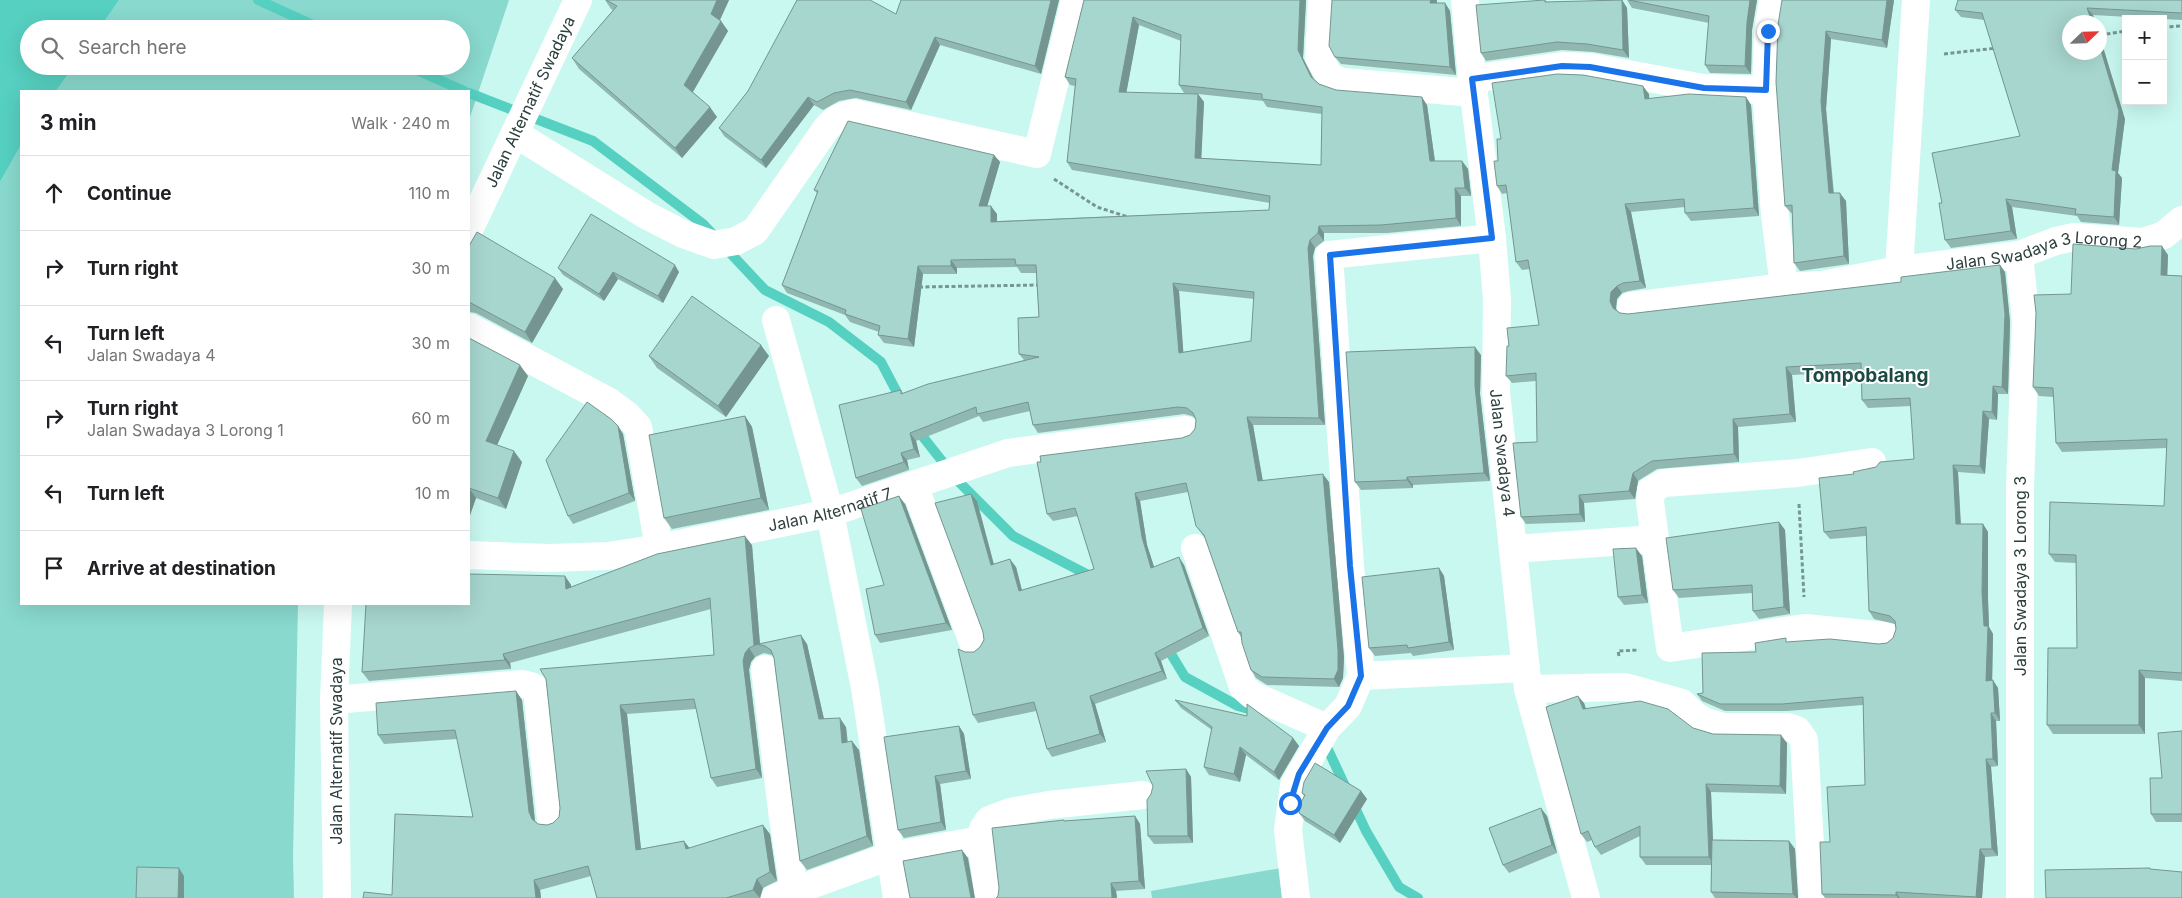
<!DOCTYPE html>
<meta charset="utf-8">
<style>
body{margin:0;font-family:Inter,sans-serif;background:#f2f2f2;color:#202124}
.controls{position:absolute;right:15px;top:15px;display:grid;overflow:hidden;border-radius:0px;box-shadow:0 5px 20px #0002}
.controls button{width:45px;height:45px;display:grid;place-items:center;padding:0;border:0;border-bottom:1px solid #e0e0e0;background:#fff;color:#202124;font:25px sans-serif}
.compass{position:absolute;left:2062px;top:15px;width:45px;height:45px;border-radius:50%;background:#fff;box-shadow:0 5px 20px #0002;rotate:67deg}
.stop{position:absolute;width:15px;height:15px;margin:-11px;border:4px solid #1a73e8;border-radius:50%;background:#fff}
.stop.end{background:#1a73e8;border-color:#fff;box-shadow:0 1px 5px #0008}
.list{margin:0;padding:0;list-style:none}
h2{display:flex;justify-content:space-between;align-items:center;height:65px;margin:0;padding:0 20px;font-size:21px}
h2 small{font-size:16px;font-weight:400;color:#757577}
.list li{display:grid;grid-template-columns:32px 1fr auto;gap:15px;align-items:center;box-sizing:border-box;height:75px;padding:0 20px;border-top:1px solid #e0e0e0}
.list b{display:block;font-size:19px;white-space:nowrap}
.list p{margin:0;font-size:16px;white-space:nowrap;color:#757577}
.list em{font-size:16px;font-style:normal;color:#757577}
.icon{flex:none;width:28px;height:28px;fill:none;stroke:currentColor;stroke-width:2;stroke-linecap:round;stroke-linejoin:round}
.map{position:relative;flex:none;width:2182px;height:898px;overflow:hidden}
.search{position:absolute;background:#fff;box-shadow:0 5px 20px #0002;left:20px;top:20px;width:450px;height:55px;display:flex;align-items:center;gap:12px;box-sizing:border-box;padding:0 18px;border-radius:28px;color:#757577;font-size:19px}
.panel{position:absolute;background:#fff;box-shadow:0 5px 20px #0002;left:20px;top:90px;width:450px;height:515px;border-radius:0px}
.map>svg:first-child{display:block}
.green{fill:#89d9ce}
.water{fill:#56d0c1}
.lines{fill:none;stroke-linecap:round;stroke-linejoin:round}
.stream{stroke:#56d0c1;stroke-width:10}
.path{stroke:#769691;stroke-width:3;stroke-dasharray:4 2.5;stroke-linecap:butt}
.street{stroke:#fff;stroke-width:28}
.wall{fill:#90b8b1;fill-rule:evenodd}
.shaded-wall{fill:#759690}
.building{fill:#a7d6ce;stroke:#759690;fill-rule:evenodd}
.route{stroke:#1a73e8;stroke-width:6}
.labels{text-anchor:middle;stroke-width:4;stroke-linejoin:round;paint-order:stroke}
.street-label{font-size:16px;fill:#2c3f3c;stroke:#fff}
.quarter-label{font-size:19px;font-weight:bold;fill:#1d4943;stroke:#fff}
</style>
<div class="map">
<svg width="2182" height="898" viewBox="0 0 2182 898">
<rect width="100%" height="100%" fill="#c9f8f0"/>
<!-- green -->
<path class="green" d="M119,0h390l-40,120v-29h-413l18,-25h387v-37h-362z
M21,145v459h277l-5,253 1,41h-294v-716z
M1281,868l4,30h-133l-1,-7z"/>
<!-- water -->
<path class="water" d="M0,0h119l-20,29h-70v37h45l-18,25h-35v54l-21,37z"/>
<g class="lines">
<!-- stream -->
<path class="stream" d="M258,0l64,29
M408,66l56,25
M469,93l124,48 110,83 62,66 64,32 52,40 21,40
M916,428l41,52 56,56 83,43
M1165,644l20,33 53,29 21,6
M1324,741l42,90 33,56 19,11"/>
<!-- path -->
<path class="path" d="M2163,27l19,-1
M2100,35l26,-4
M1944,54l53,-6
M1054,179l43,28 31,10
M919,287l122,-2
M1799,504l5,93
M1619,656l-1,-5 21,-1"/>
<!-- street -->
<g class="street">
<path d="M1322,0l-3,58 11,19 13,5 131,11"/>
<path id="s1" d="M1465,0l7,79 20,159 5,62 -1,92 32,297 58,209"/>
<path d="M1472,79l90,-13 28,1 113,21 63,2 9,125 9,72"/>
<path d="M1766,90l2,-59 5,-31"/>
<path d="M516,134l130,81 37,19 31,11 22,-4 19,-10 71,-102c8,-10 15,-13 27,-16l184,41 38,-154"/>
<path id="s2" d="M469,230l109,-230"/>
<path d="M1492,238l-163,17 21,311 11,110 165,-8"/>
<path d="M2019,255l7,66 -6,166v411"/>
<path d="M1899,270l17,-270"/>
<path id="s3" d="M1631,306l153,-19 38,-2 77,-15 120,-15 37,-14 18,-4 69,5 21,-7 18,-15"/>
<path d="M776,320l54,193 35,175 32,210"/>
<path d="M469,327l139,74 19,14 11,12 21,121"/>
<path d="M1872,462l-74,11 -134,10 -13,7 -1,12 20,146 135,-20 81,8"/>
<path d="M914,485l60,160"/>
<path d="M1195,548l48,139 9,8 75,33"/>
<path d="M1513,549l141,-10"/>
<path id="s4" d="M469,555l80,3 59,-2 51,-8 171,-35 178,-60 178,-23"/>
<path d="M765,669l18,149 11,72"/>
<path d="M1528,689l97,-2 57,16 12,12 12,7 17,5h65l9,3 7,10 9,158"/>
<path d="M334,700l189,-16 8,2 6,4 14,129"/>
<path d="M981,840l2,-11 6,-9 21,-8 39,-7 94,-10"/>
<path d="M337,898l-3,-198 4,-96"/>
<path d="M775,898l115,-42 91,-16 8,58"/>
<path d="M1296,898l-8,-68 6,-45 33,-57 21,-22 13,-30"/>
</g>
</g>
<!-- wall -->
<path class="wall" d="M605,0h124l-9,20 8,11 -35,61 24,25 -35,41 -103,-89 -7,-11 41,-48 -2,-1z
M901,0h158l-18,74 -101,-29 -29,65 -55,-12 -17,3 -16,9 -9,-5 -48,63 -42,-32 -5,-8 177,-114z
M1084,0h222l-3,58 11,21 5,5 17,6 91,15 8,56h27l6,8 3,27h-10v30l-74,7h-63v8l-9,7 -2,8 12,169h-72l10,56 66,1 15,176 -1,20 -4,9 -72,-2 -11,-7 -5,-8 -10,-33 -3,-5 -33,-94 -9,-12 -8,-34 -48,9 7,44 7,22 30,-2 25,71 -48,25 6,18 -72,25 11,38 -54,15 -5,-8 -11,-38 -58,12 -5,-8 -8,-63h9l6,-5 4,-7 -13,-146 6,7 17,63 22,3 6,23 72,-21 -16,-53 -25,5 -6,-7 135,-76 8,-3 5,-6 1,-9 -1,-2 -3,-2 -8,-2 -146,19 -5,-8 -3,-14 -47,11 -4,-6 -63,25 4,16 -13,3 2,10 -47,16 -6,-8 48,-85 120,-33 -5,-6 20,-37 -3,-44h-15l-4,-6 -60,1v6h-34l-9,73 -30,-4 -6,-8 1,-3 -29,-10 -5,-7 -58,-22 -5,-8 35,-92 -3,-3 180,-35 6,7 -13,44 10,8v7l272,-11 1,-7 -198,-33 -5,-8 8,-76 -5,-1 -5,-8zM1139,25l42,16 -2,44 5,8 11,1 -69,-1zM1198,94l65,7 4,6 55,7 -1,51 -120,-7 3,-56zM1179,291l75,8 -3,42 -68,11z
M1437,0v3h8l5,8 6,64 -115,-11 -6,-7z
M1545,0l2,2 75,-2 5,8 2,50 -36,-6 -31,-2 -76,11 -5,-8z
M1627,0h130l-5,30 -1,44 -41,-1 -5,-8 4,-42 -77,-15z
M1782,0h112l-7,48 -56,-9 -5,70 8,84 12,8 3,63 -49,7 -6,-8 -2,-50h-1l-6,-7z
M2182,0v20l-89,-5 2,7h-25l55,97 -7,54 4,5 -3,47 -38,-3 -4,-6 -65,-9 5,32 -66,9 -6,-8 -3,-37 78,-67 -36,-116 -23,-3 -6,-7z
M1649,94v5l97,-2 5,8 8,111 -68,5 -6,-8v-6l-54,5 15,76 -17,3 -7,2 -5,6 -1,9v2l4,3 8,1 273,-32 99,-17 5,7 5,50 -2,72h-10l-1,26 -8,-1 -4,55 -27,-2 3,52h22l5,8v67l1,28 4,7 -1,46 6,8 2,33h-4l2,45 -7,1 7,89 -13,1 -3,41h-157l-3,-4 8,-52 35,-57 -2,-80 -76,6h-62l-23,-10 -5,-7 6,-1 53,-41 33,-10 90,2 8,-1 6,-5 3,-9 -1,-5 -21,-5 -5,-8 -3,-75 -36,3 -6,-7 30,-58 60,-15 -3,-53 -43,2 -6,-8 -1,-29 -69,4 4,47 -58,5 1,35 -82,7 -19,12 -3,18 -51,4 1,19 -59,2 -5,-7 16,-75 -1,-61 -24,2 -6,-7 3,-30 30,-21 -9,-56 -8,1 -6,-8 -9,-69 -5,1 -5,-8 1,-25 3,-22z
M469,246l94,43 -31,54 -56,-30 -7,-1z
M2168,255l-1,20 15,1v405l-37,-3v56h-92l-6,-9 30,-77 -1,-85 -21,-1 -6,-8 115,-48 3,-58 -105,4 -6,-9 -2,-46 -15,-1 -6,-9z
M558,268l121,4 -16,31 -45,-24 -14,22 -41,-26z
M469,338l59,38 -31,69 25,17 -16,47 -30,-11 -7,20z
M1481,355l-1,39 10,87 -77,4v3l-52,2 -6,-8z
M649,356h120l-43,61 -69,-49z
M745,416l7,11 17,83 -97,19 -8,-11z
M618,426l5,8 12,67 -62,23 -5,-8z
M905,504l47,126 -72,13 -5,-8 9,-50z
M1779,522l6,8 5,84 -31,5 -6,-8 -1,-18 -73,5 -6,-8z
M752,545l8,99h47l17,75 22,8 2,15 11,8 14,96 -66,24 -7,-9 -26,-203 -2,-3 -8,-2 -9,4 -4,5 -2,8 13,108 -45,9 -6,-9 -15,-69 -69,5 14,135 43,-8 5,7 81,-14 7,47 -14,7 -3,10h-163l-6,-22 -51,14 1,8h-178l29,-3 81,-78 -16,-78 -73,5 -6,-9 138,-44 6,9 13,121 3,3 9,1 6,-2 6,-6 1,-9 -14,-129 168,-24 -3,-46 -201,54 1,6 -142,12 -7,-9 203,-96 6,9v2z
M1642,556l6,47 -24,2 -6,-8z
M1439,568l5,8 10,74 -41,6 -2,-3 -36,3 -6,-8z
M1175,700l118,38 6,8 -20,34 -33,-25 -6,27 -31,-7 -5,-8 8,-37 -31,-22z
M1584,703l1,5 108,20 20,6 74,9 -1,51 -75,-2 2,48 76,1 6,8 3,49h-83l-4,-6v-27h-65l-6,-8v-21l-39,19 -6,-8 -3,-7 -5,2 -6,-8z
M959,726l5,8 7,45 -31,5 6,46 -42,8 -6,-8z
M2182,731v91h-26l-5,-8 11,-36z
M1186,769l5,8 2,66 -39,1 -6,-8z
M1361,791l6,8 -27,44 -35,-22 -6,-8 5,-17 -2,-3z
M1135,816l5,8 5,65 -29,2 1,7 -53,-78 1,1z
M1547,816l10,37 -48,20 -6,-8z"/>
<!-- shaded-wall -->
<path class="shaded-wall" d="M717,0h12l-11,24 -7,-10z
M1051,0h8l-18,74 -6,-8z
M1300,0h6l-3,58 13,27 -5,-8 -13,-27z
M1431,0h6l-1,11 -6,-8z
M1622,0l5,8 2,50 -6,-8z
M1750,0h7l-5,30 -1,44 -6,-8 2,-44z
M1887,0h7l-7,48 -5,-8z
M1445,3l5,8 6,64 -6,-8z
M2087,8l6,7 2,7h-3z
M1133,17l6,8 -14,75 -6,-8z
M721,21l7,10 -37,64 -7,-10z
M1826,31l5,8 -5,70 8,92 -5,-8 -8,-92z
M935,37l5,8 -29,65 -5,-8z
M2100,37l25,82 -7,54 4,5 -3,47 -5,-8 -2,-47 -12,-123z
M1643,86l6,8 1,13 -5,-8z
M1198,94l6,8 -3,64 -6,-8z
M808,97l6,8 -48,63 -5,-8z
M1422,97l5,8 9,64 -6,-8z
M1746,97l5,8 8,111 -5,-8z
M710,107l7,10 -35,41 -7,-10z
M994,155l6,7 -15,52 -6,-8z
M1462,161l6,8 3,27 -6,-8z
M1455,188l6,8v30l-5,-8z
M1840,193l6,8 3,63 -5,-8z
M2006,199l6,8 5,32 -6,-8z
M1625,204l6,8 15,76 -6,-7z
M991,206l6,8v16l-6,-8z
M1319,226l5,7v8l-6,-8z
M1310,240l5,8 -2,8 12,169 -6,-7 -11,-170z
M2162,246l6,9 -1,29 -6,-9z
M951,260l6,8v6l-6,-8z
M675,265l4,7 -16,31 -5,-7z
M2000,265l5,7 5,50 -2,72 -6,-7z
M918,266l5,8 -9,73 -6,-8z
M613,272l5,7 -14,22 -5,-7z
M555,278l8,11 -31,54 -7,-11z
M1173,283l6,8 5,70 -5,-8z
M1617,286l5,7 -5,6 -1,9 3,8 -6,-8 -3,-7 1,-9z
M761,345l8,11 -43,61 -8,-11z
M1475,347l6,8 -1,39 10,87 -6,-8 -9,-87z
M520,365l8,11 -34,76 -8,-11z
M1786,367l6,8 4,47 -6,-8z
M1993,386l5,8 -1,26 -5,-8z
M1983,411l6,8 -4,55 -5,-8z
M745,416l7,11 17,83 -8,-12z
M1247,417l6,8 11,64 -6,-8z
M1733,419l5,8 1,35 -5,-8z
M618,426l5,8 12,67 -6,-8z
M910,433l6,8 4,16 -6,-8z
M514,451l8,11 -16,47 -8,-11z
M901,453l6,7 2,10 -5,-8z
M1953,465l5,7 3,60 -5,-8z
M1633,473l5,8 -3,18 -6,-8z
M1323,474l6,8 15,176 -1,20 -4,9 -5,-8z
M1407,477l6,8v3l-6,-8z
M469,488l7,10 -7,20z
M1135,493l5,8 7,44 10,31 -6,-8 -9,-31z
M971,494l6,7 19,72 -5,-8z
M1579,495l5,8 1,19 -5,-8z
M899,496l6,8 47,126 -6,-7z
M1779,522l6,8 5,84 -6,-7z
M1983,524l5,8v67l1,28 4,7 -1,55 -6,-8 -4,-89z
M745,536l7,9 8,100h-6z
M1636,548l6,8 6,47 -6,-8z
M1179,557l5,8 25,71 -6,-8z
M1010,559l6,8 8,32 -5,-8z
M1439,568l5,8 10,74 -5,-8z
M565,576l6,9 1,13 -6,-9z
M801,635l6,9 19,84 -7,-9z
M749,648l6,9 -4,5 -2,8 13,108 -6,-9 -13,-108 2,-8z
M1155,653l6,8 6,18 -5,-8z
M503,654l7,9 1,6 -6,-9z
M2139,670l6,8v56l-6,-9z
M1993,680l5,8 2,33 -5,-8z
M516,691l6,9 13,121 3,7 -6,-9 -3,-7z
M1090,696l5,8 11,38 -6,-8z
M1578,696l6,7 5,14 -6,-8z
M620,705l7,9 15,145 -6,-9z
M1991,713l5,8 2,45 -5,-7z
M840,718l6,9 2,25 -6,-9z
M959,726l5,8 7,45 -5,-8z
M1781,735l6,8 -1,51 -6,-8z
M1293,738l6,8 -20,34 -5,-8z
M852,741l7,9 14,96 -6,-10z
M1240,747l6,8 -6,27 -6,-8z
M1986,759l5,8 7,89 -6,-7z
M1186,769l5,8 2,66 -5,-7z
M935,776l5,8 6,46 -5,-8z
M1706,784l5,8 3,73 -5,-8z
M1361,791l6,8 -27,44 -6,-8z
M1541,808l6,8 10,37 -5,-8z
M1135,816l5,8 5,65 -6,-8z
M763,825l7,9 7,47 -7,-9z
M684,841l7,9 -5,-1z
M1789,841l6,8 3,49h-2l-3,-4z
M1980,849l5,8 -3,41h-5l-1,-1z
M962,850l6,8 7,40h-4z
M179,868l5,8v22h-6z
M757,879l6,9 -3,10 -7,-8z
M534,880l6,10 1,8h-5z
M1111,883l5,8 1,7h-5z
M1896,892l4,6h-2l-2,-3z"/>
<!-- building -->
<path class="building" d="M606,0h111l-6,14 10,7 -37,64 26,22 -35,41 -103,-90 45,-52z
M797,0h73l26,14 5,-14h150l-16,66 -100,-29 -29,65 -56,-12 -16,3 -17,9 -9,-5 -47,63 -42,-32 29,-37z
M1084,0h216l-2,50 13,27 8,7 17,6 86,7 8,64h32l3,27h-10l1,30 -75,7 -62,1 -1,7 -8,7 -2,8 11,170 -72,-1 11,64 65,-7 15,176v20l-4,9 -72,-2 -11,-7 -9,-27 -1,-11h-3l-34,-97 -8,-9 -10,-43 -51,10 7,44 9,31 28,-11 24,71 -48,25 7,18 -72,25 10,38 -53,15 -13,-47 -61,13 -15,-66 7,3h9l6,-5 4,-7 -1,-8 -48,-129 36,-9 20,71 19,-6 9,32 75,-22 -19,-61 -28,6 -10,-52h4l-1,-6 142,-18 8,-3 5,-6 1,-9 -3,-7 -6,-5 -9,-1 -145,18 -5,-23 -51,12 -1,-7 -66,26 4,16 -13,4 3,9 -48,16 -17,-73 62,-15v4l27,-10 111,-27 -20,-3 -1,-36 21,-1 -3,-52h-20l-1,-6 -64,1v6h-33l-10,73 -30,-4 2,-9 -35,-12 1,-4 -64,-25 36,-94 -4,-1 34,-69 146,34 -15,51h12v16l278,-12 1,-14 -203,-34 9,-83 -11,-2zM1133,17l48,18 -2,50 83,9v5l60,8 -1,58 -126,-7 3,-64 -79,-2zM1173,283l81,9 -3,49 -72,12z
M1332,0h99l-1,3h15l5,64 -115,-10 -6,-11z
M1545,0v2l77,-2 1,50 -36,-6 -30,-2 -76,11 -5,-48z
M1629,0h121l-3,22 -2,44 -40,-1 4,-49z
M1782,0h105l-5,40 -56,-9 -5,70 8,92h11l4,63 -50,7 -2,-58 -7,1 -9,-124 2,-57z
M1958,0h224v13l-95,-5 5,14h-22v30h30v-5l19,64 -7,59 4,1 -2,46 -39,-3 1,-5 -70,-10 5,32 -66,9 -6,-37h3l-10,-50 88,-17 -38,-123 -27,-3z
M1557,74l26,1 60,11 2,13 44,-5 57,3 8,111 -69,5 -1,-14 -59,5 15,77 -17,2 -6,3 -6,6 -1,9 3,7 7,5 8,1 273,-32v-5l99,-12 5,49 -3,73 -9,-1 -1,26 -9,-1 -3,55 -27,-1 3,59h27l-1,68 2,34h4l-2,55 7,-1 2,33h-4l2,46h-7l6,90h-12l-4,48 -80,-5v3l-74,-1 -2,-52h10l-3,-55 38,-2 -2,-88 -81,7h-62l-23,-10 6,-1 -1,-40 54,-1 -1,-9 31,-5v4l44,-3 49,5 8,-1 6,-5 3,-9 -1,-8 -5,-5 -21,-5 -3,-84 -42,5 -5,-54 35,-4 -1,-2 23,-5 4,-5 34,-3 -4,-61 -48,2 -1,-37 -75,4 4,47 -57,5 1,35 -82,7 -19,12 -4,18 -50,4 1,19 -59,3 -8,-74 24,-1 -1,-69 -30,3 1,-30h2l-2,-18 32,-3 -11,-65 -12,2 -10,-77 -9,1 -3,-25h4l-1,-22h4l-9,-56z
M591,214l84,51 -17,31 -45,-24 -14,22 -41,-26z
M477,232l78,46 -30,54 -56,-30v-56z
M2073,244l63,5 14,-3h12l-1,29 21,1v397l-43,-3v55h-92l1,-77h29l-1,-93 -27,-1 1,-52 114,4 3,-67 -111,4 -3,-55 -20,-1 3,-74 -2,-18 37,-1z
M692,296l69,49 -43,61 -69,-50z
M469,338l51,27 -34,76 28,10 -16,47 -29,-10z
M1475,347v39l9,87 -77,4v3l-52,2 -9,-130z
M587,402l24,17 7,7 11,67 -61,23 -22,-56z
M745,416l16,82 -97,20 -15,-83z
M899,496l47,127 -71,12 -9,-46 18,-4 -23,-76z
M1779,522l5,85 -31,4 -1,-26 -79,5 -7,-52z
M745,536l9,109 47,-10 18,84 21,-1 2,25 10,-2 15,95 -67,25 -26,-203 -3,-8 -6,-4 -8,-2 -8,4 -4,5 -2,8 13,108 -45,9 -17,-79 -74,6 16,145 48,-9 2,8 77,-24 7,47 -13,7 -4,11 -27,8h-129l-9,-32 -54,14 2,18h-173l1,-6 28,3 3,-81 78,3 -18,-87 -77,5 -2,-32 140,-12 13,121 3,7 6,5 9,1 6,-2 6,-6 1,-9 -14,-129 -6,-10 174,-14 -4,-57 -207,56 2,6 -143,12 4,-68h103v-30l96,2 1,13 91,-35z
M1636,548l6,47 -24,2 -5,-48z
M1439,568l10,74 -41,6 -1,-3 -38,3 -7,-71z
M1578,696l5,13 57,-8 28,8 25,19 20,6 68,1 -1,51 -74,-2 3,73h-69v-31l-45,21 -7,-16 -7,3 -35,-127z
M1175,700l72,16v-12l46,34 -19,34 -34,-25 -6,27 -30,-7 8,-40z
M959,726l7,45 -31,5 6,46 -43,8 -14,-93z
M2182,731v83h-31l-1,-36h12l-4,-45z
M1315,763l46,28 -27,44 -35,-22 2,-11 4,-7 -3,-2 2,-11z
M1186,769l2,67h-40l-1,-36 4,-6 2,-8 -7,-15z
M1541,808l11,37 -49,20 -14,-37z
M1135,816l4,65 -28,2 1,15h-116l2,-2 1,-8 -7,-60 72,-8v1z
M1712,840l77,1 4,53 -82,-2z
M962,850l9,48h-61l-7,-37z
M137,867l42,1 -1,30h-42z
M2150,868v1l32,3v26h-136l-1,-28z"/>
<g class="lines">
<!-- route -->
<path class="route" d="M1290,803l9,-29 28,-46 21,-22 13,-30 -11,-110 -20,-311 162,-17 -20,-159 90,-13 28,1 114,21 62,2 2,-59"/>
</g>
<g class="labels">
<!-- street labels -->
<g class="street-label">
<text dy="6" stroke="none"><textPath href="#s2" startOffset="142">Jalan Alternatif Swadaya</textPath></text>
<text dy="6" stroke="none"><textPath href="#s3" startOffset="418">Jalan Swadaya 3 Lorong 2</textPath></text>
<text dy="6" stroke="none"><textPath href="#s1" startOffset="455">Jalan Swadaya 4</textPath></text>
<text dy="6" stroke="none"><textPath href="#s4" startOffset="366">Jalan Alternatif 7</textPath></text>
<text transform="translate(2020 576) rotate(-90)" y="6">Jalan Swadaya 3 Lorong 3</text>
<text transform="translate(336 751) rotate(-90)" y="6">Jalan Alternatif Swadaya</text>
</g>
<!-- quarter labels -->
<g class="quarter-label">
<text x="1865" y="382">Tompobalang</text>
</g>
</g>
</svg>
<div class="controls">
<button>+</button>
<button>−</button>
</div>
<svg class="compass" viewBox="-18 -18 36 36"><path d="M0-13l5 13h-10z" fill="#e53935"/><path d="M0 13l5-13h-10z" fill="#757577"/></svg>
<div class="stop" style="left:1290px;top:803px"></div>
<div class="stop end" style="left:1768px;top:31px"></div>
<div class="search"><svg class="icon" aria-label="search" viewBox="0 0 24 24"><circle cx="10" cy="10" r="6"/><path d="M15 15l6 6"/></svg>Search here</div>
<section class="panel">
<h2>3 min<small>Walk · 240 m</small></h2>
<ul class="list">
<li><svg class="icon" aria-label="ahead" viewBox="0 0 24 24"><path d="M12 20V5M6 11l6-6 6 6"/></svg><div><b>Continue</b></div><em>110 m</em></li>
<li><svg class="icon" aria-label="right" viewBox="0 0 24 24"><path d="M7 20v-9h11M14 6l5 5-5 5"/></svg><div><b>Turn right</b></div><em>30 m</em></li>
<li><svg class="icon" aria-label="left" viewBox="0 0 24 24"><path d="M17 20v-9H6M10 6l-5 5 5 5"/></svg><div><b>Turn left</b><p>Jalan Swadaya 4</p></div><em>30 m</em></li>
<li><svg class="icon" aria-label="right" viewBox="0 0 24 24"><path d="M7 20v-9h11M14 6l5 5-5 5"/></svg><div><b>Turn right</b><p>Jalan Swadaya 3 Lorong 1</p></div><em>60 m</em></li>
<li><svg class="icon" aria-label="left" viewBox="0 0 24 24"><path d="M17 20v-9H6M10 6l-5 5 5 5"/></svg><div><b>Turn left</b></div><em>10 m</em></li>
<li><svg class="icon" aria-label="arrive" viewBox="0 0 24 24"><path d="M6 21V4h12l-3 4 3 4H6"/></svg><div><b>Arrive at destination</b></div></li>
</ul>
</section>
</div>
